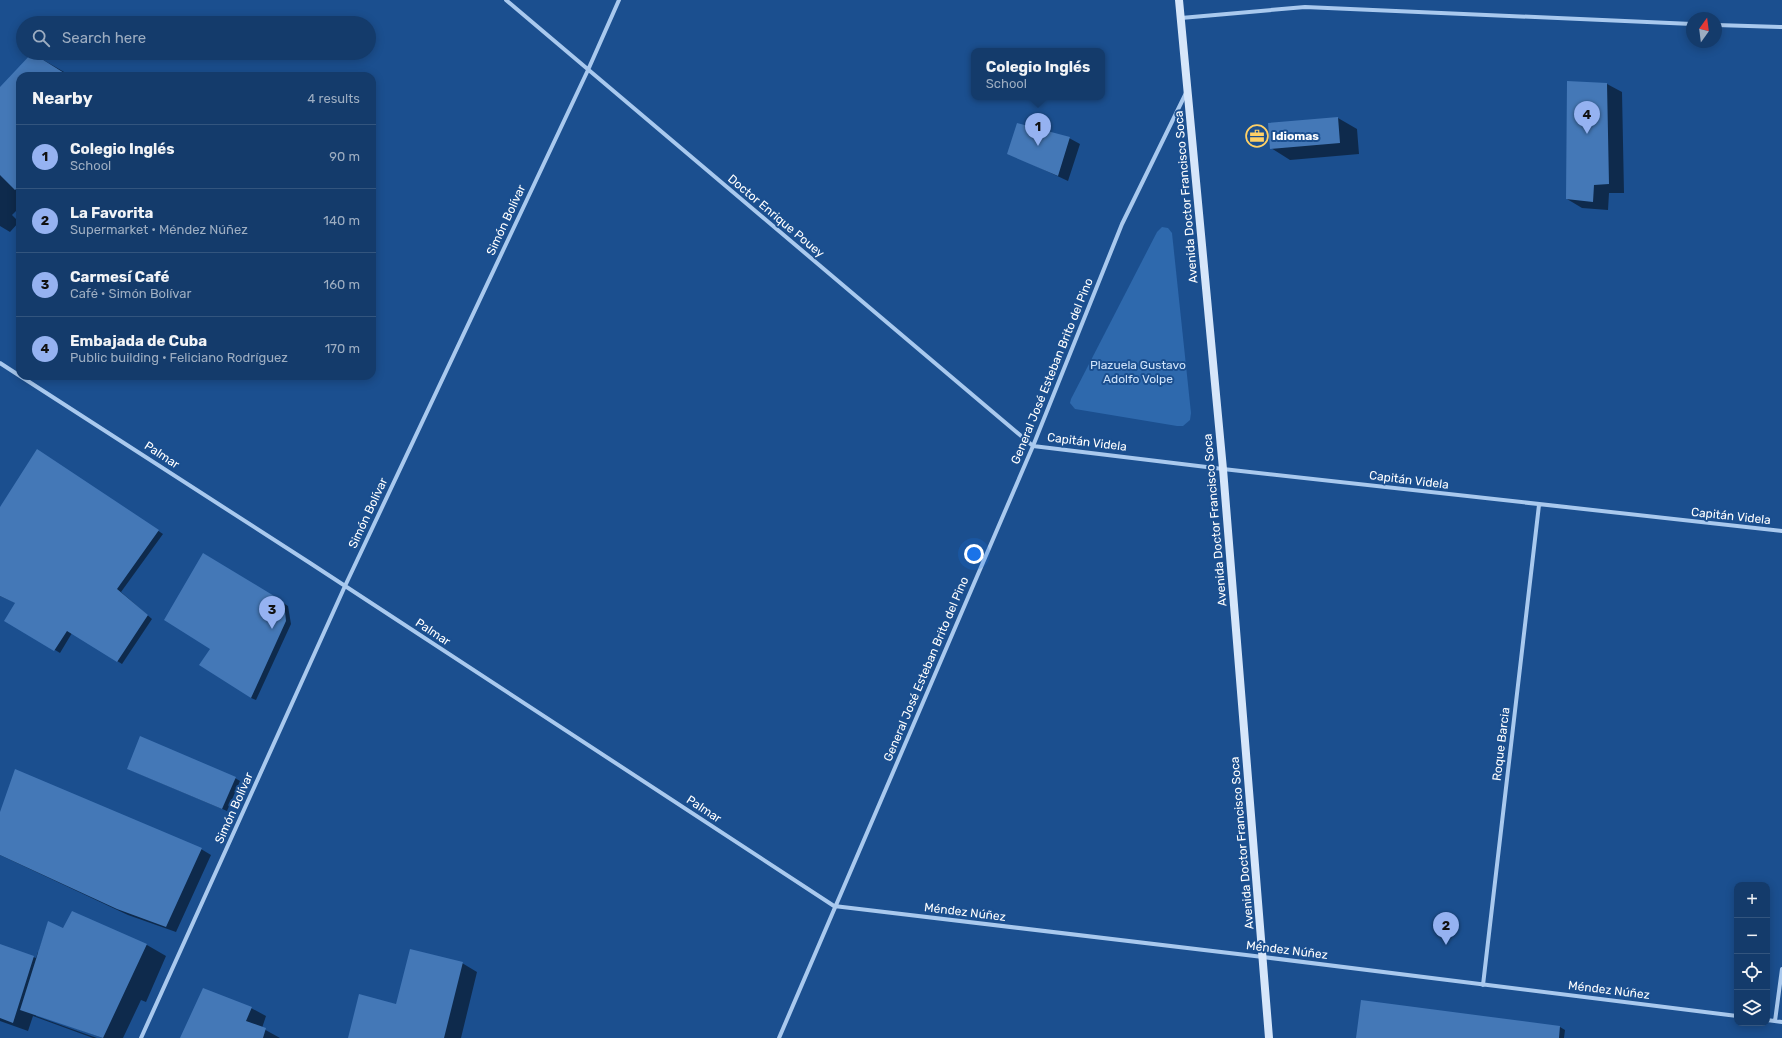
<!DOCTYPE html>
<meta charset="utf-8">
<style>
body{margin:0;font-family:Rubik,sans-serif;background:#214673;color:#f1f3f6}
.controls{position:absolute;right:12px;bottom:12px;display:grid;overflow:hidden;border-radius:8px;box-shadow:0 2px 10px #0003}
.controls button{width:36px;height:36px;display:grid;place-items:center;padding:0;border:0;border-bottom:1px solid #33557e;background:#143b6b;color:#f1f3f6;font:20px sans-serif}
.compass{position:absolute;left:1686px;top:12px;width:36px;height:36px;border-radius:50%;background:#143b6b;box-shadow:0 2px 10px #0003;rotate:14deg}
.you{position:absolute;left:974px;top:554px;width:14px;height:14px;margin:-10px;border:3px solid #fff;border-radius:50%;background:#1a73e8;box-shadow:0 0 0 6px #1a73e833}
.badge{display:grid;place-items:center;width:26px;height:26px;border-radius:50%;background:#95b2f1;color:#111;font-size:13px;font-weight:700}
.pin{position:absolute;translate:-50% -33px;filter:drop-shadow(0 1px 2px #0008)}
.pin::after{content:'';position:absolute;top:21px;width:14px;height:12px;background:inherit;clip-path:polygon(0 0,100% 0,50% 100%)}
.popup{position:absolute;left:971px;top:48px;width:134px;height:52px;box-sizing:border-box;display:grid;place-content:center;border-radius:8px;background:#143b6b;filter:drop-shadow(0 1px 3px #0005);font-size:13px;white-space:nowrap;color:#9dadc1}
.popup b{font-size:15px;color:#f1f3f6}
.popup::after{content:'';position:absolute;left:50%;top:100%;margin-left:-8px;border:8px solid transparent;border-top-color:#143b6b}
.list{margin:0;padding:0;list-style:none}
h2{display:flex;justify-content:space-between;align-items:center;height:52px;margin:0;padding:0 16px;font-size:17px}
h2 small{font-size:13px;font-weight:400;color:#9dadc1}
.list li{display:grid;grid-template-columns:26px 1fr auto;gap:12px;align-items:center;box-sizing:border-box;height:64px;padding:0 16px;border-top:1px solid #33557e}
.list b{display:block;font-size:15px;white-space:nowrap}
.list p{margin:0;font-size:13px;white-space:nowrap;color:#9dadc1}
.list em{font-size:13px;font-style:normal;color:#9dadc1}
.icon{flex:none;width:22px;height:22px;fill:none;stroke:currentColor;stroke-width:2;stroke-linecap:round;stroke-linejoin:round}
.map{position:relative;flex:none;width:1782px;height:1038px;overflow:hidden}
.search{position:absolute;background:#143b6b;box-shadow:0 2px 10px #0003;left:16px;top:16px;width:360px;height:44px;display:flex;align-items:center;gap:10px;box-sizing:border-box;padding:0 14px;border-radius:22px;color:#9dadc1;font-size:15px}
.panel{position:absolute;background:#143b6b;box-shadow:0 2px 10px #0003;left:16px;top:72px;width:360px;height:308px;border-radius:12px}
.map>svg:first-child{display:block}
.green{fill:#2e69ad}
.shadow{fill:#0007}
.building{fill:#4478b7}
.lines{fill:none;stroke-linecap:round;stroke-linejoin:round}
.street{stroke:#a9c9ee;stroke-width:4}
.secondary{stroke:#d6e6fa;stroke-width:8}
.labels{text-anchor:middle;stroke-width:4;stroke-linejoin:round;paint-order:stroke}
.poi-label{font-size:12px;font-weight:bold;fill:#fff;stroke:#1b4f8f;text-anchor:start}
.street-label{font-size:12px;fill:#fff;stroke:#1b4f8f}
.park-label{font-size:12px;fill:#cfe3fa;stroke:#1b4f8f}
</style>
<div class="map">
<svg width="1782" height="1038" viewBox="0 0 1782 1038">
<rect width="100%" height="100%" fill="#1b4f8f"/>
<!-- green -->
<path class="green" d="M1162,227l6,1 4,5 19,180 -1,7 -7,6h-6l-102,-17 -5,-6 1,-4 86,-167z"/>
<!-- shadow -->
<path class="shadow" d="M33,54l38,22h-51v131l-8,8 7,7 -9,10 -10,-6v-137z
M1607,84l15,8 2,101h-15l-1,17 -26,-2 -15,-9z
M1338,118l19,11 2,25 -69,6 -19,-12z
M1069,138l11,6 -12,37 -60,-28z
M42,454l121,80 -42,58 31,27 -30,45 -50,-31 -12,20 -54,-33 10,-17 -16,-7v-88z
M203,554l85,52 3,18 -35,76 -5,-2 -39,-49z
M128,769l107,9 5,3 -13,30z
M0,815l201,34 10,6 -35,77 -48,-17 -128,-60z
M73,913l74,32 19,11 -20,46 -5,-2 -18,38h-20l-67,-24v2l61,22h-4l-60,-22 -5,15 -28,-10v-76l36,13 2,-6 4,1v-1l-3,-2 10,-28 14,8z
M462,963l15,9 -16,66h-112z
M251,1008l15,8 -4,12 18,10h-99z
M1560,1027l5,3 -1,8h-207z"/>
<!-- building -->
<path class="building" d="M32,53l37,23h-49v109l-5,5 -15,-15v-88z
M1567,81l40,2 2,101 -15,1 -1,17 -27,-3z
M1338,117l2,26 -70,6 -2,-26z
M1017,123l53,14 -12,39 -51,-22z
M37,449l122,81 -42,59 31,26 -31,47 -50,-31 -13,20 -50,-30 11,-18 -15,-7v-89z
M203,553l81,49 2,19 -35,77 -52,-33 11,-16 -46,-29z
M140,736l96,41 -14,32 -95,-40z
M15,769l187,79 -36,79 -49,-18 -117,-54v-43z
M72,911l75,33 -44,94 -83,-28 28,-89 15,7z
M0,944l34,12 -21,67 -13,-5z
M410,949l53,13 -19,76h-96l11,-44 37,10z
M203,988l49,19 -6,14 20,7 -3,10h-83z
M1361,1000l199,26 -1,12h-203z"/>
<g class="lines">
<!-- street -->
<path class="street" d="M506,0l527,446 190,23 559,62
M1181,18l124,-11 387,17
M1716,25l66,2
M0,363l20,13
M20,376l290,187 524,343 429,51 474,59
M1483,985l56,-480
M1767,1020l15,2
M1775,1021l7,-52
M141,1038l204,-452 243,-516 31,-70
M779,1038l254,-592 89,-222 64,-131"/>
<!-- secondary -->
<path class="secondary" d="M1179,0l44,469 46,569"/>
</g>
<!-- icons -->
<defs>
<g id="office-ring" transform="scale(1.15)"><circle r="9.5" fill="#1b4f8f" stroke="#ffd166" stroke-width="1.5"/><path d="M-6-3h4V-5.5h4V-3h4V5H-6ZM-1-4.5V-3h2v-1.5ZM-6 0V1H6V0Z" fill="#ffd166"/></g>
</defs>
<g fill-rule="evenodd">
<use href="#office-ring" x="1257" y="136"/>
</g>
<g class="labels">
<!-- poi labels -->
<g class="poi-label">
<text x="1272" y="140">Idiomas</text>
</g>
<!-- street labels -->
<g class="street-label">
<text transform="translate(1186 197) rotate(-95)" y="4">Avenida Doctor Francisco Soca</text>
<text transform="translate(776 216) rotate(40)" y="4">Doctor Enrique Pouey</text>
<text transform="translate(506 220) rotate(-65)" y="4">Simón Bolívar</text>
<text transform="translate(1052 371) rotate(-68)" y="4">General José Esteban Brito del Pino</text>
<text transform="translate(1087 442) rotate(7)" y="4">Capitán Videla</text>
<text transform="translate(162 455) rotate(33)" y="4">Palmar</text>
<text transform="translate(1409 480) rotate(7)" y="4">Capitán Videla</text>
<text transform="translate(368 513) rotate(-65)" y="4">Simón Bolívar</text>
<text transform="translate(1731 516) rotate(6)" y="4">Capitán Videla</text>
<text transform="translate(1215 520) rotate(-95)" y="4">Avenida Doctor Francisco Soca</text>
<text transform="translate(433 632) rotate(33)" y="4">Palmar</text>
<text transform="translate(926 669) rotate(-67)" y="4">General José Esteban Brito del Pino</text>
<text transform="translate(1501 744) rotate(-83)" y="4">Roque Barcia</text>
<text transform="translate(234 808) rotate(-66)" y="4">Simón Bolívar</text>
<text transform="translate(704 809) rotate(33)" y="4">Palmar</text>
<text transform="translate(1242 843) rotate(-95)" y="4">Avenida Doctor Francisco Soca</text>
<text transform="translate(965 912) rotate(7)" y="4">Méndez Núñez</text>
<text transform="translate(1287 950) rotate(7)" y="4">Méndez Núñez</text>
<text transform="translate(1609 990) rotate(7)" y="4">Méndez Núñez</text>
</g>
<!-- park labels -->
<g class="park-label">
<text x="1138" y="369">Plazuela Gustavo<tspan x="1138" dy="14">Adolfo Volpe</tspan></text>
</g>
</g>
</svg>
<div class="controls">
<button>+</button>
<button>−</button>
<button><svg class="icon" aria-label="locate" viewBox="0 0 24 24"><circle cx="12" cy="12" r="6"/><path d="M12 2v4M12 18v4M2 12h4M18 12h4"/></svg></button>
<button><svg class="icon" aria-label="layers" viewBox="0 0 24 24"><path d="M12 4l9 5-9 5-9-5zM3 14l9 5 9-5"/></svg></button>
</div>
<svg class="compass" viewBox="-18 -18 36 36"><path d="M0-13l5 13h-10z" fill="#e53935"/><path d="M0 13l5-13h-10z" fill="#9dadc1"/></svg>
<div class="you"></div>
<div class="pin badge" style="left:1038px;top:146px">1</div>
<div class="popup"><b>Colegio Inglés</b>School</div>
<div class="pin badge" style="left:1446px;top:945px">2</div>
<div class="pin badge" style="left:272px;top:629px">3</div>
<div class="pin badge" style="left:1587px;top:134px">4</div>
<div class="search"><svg class="icon" aria-label="search" viewBox="0 0 24 24"><circle cx="10" cy="10" r="6"/><path d="M15 15l6 6"/></svg>Search here</div>
<section class="panel">
<h2>Nearby<small>4 results</small></h2>
<ul class="list">
<li><span class="badge">1</span><div><b>Colegio Inglés</b><p>School</p></div><em>90 m</em></li>
<li><span class="badge">2</span><div><b>La Favorita</b><p>Supermarket · Méndez Núñez</p></div><em>140 m</em></li>
<li><span class="badge">3</span><div><b>Carmesí Café</b><p>Café · Simón Bolívar</p></div><em>160 m</em></li>
<li><span class="badge">4</span><div><b>Embajada de Cuba</b><p>Public building · Feliciano Rodríguez</p></div><em>170 m</em></li>
</ul>
</section>
</div>
